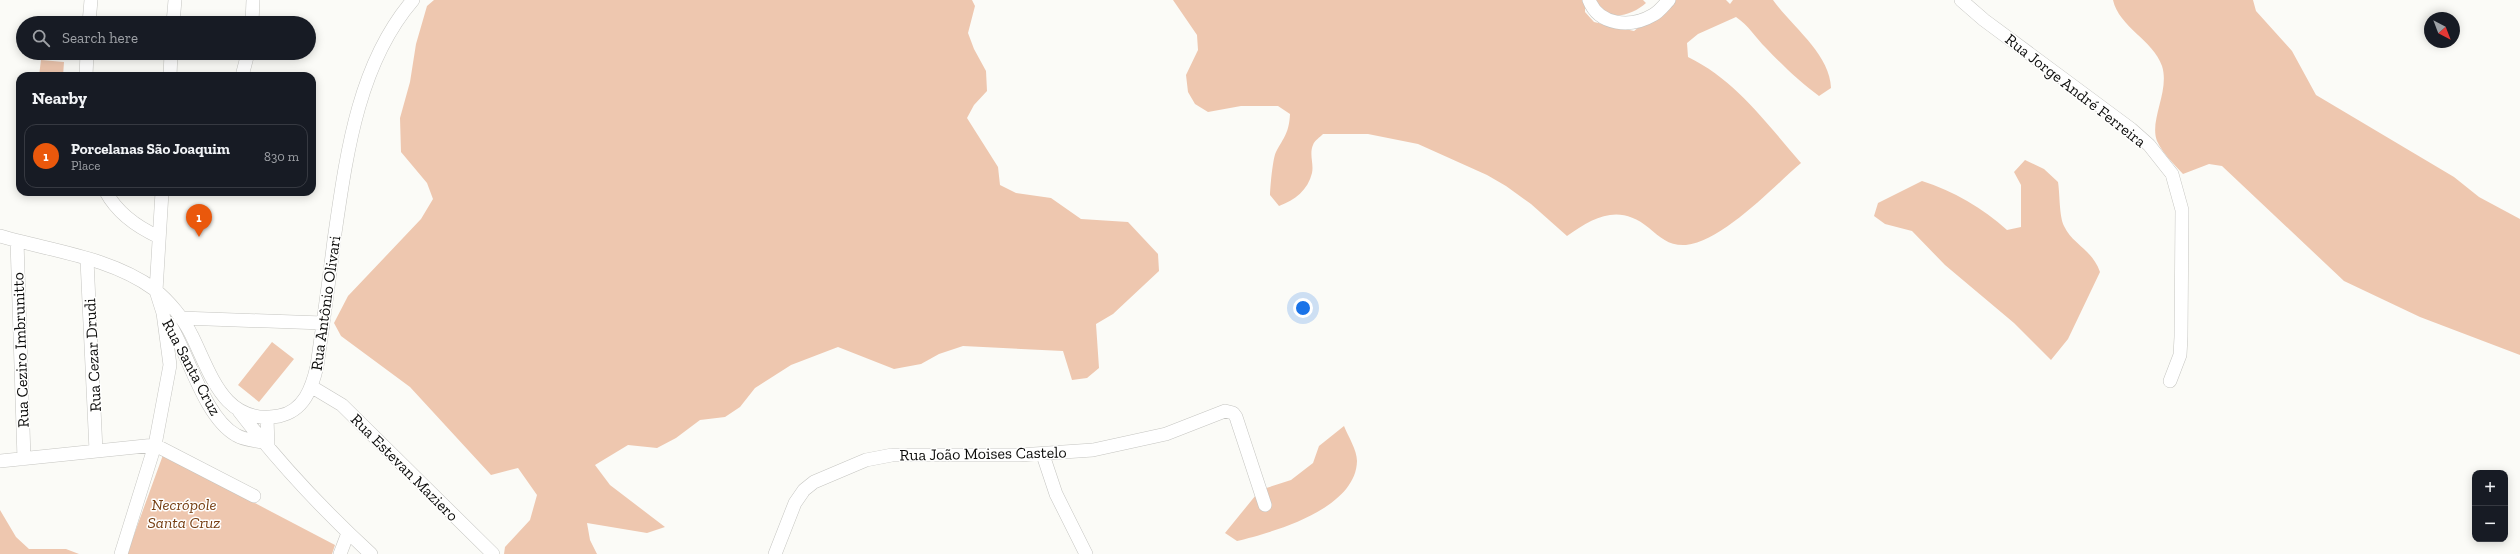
<!DOCTYPE html>
<meta charset="utf-8">
<style>
body{margin:0;font-family:"Zilla Slab",serif;background:#20242c;color:#f1f3f6}
.controls{position:absolute;right:12px;bottom:12px;display:grid;overflow:hidden;border-radius:8px;box-shadow:0 2px 10px #0003}
.controls button{width:36px;height:36px;display:grid;place-items:center;padding:0;border:0;border-bottom:1px solid #363941;background:#171b24;color:#f1f3f6;font:20px sans-serif}
.compass{position:absolute;left:2424px;top:12px;width:36px;height:36px;border-radius:50%;background:#171b24;box-shadow:0 2px 10px #0003;rotate:138deg}
.you{position:absolute;left:1303px;top:308px;width:14px;height:14px;margin:-10px;border:3px solid #fff;border-radius:50%;background:#1a73e8;box-shadow:0 0 0 6px #1a73e833}
.badge{display:grid;place-items:center;width:26px;height:26px;border-radius:50%;background:#ea580c;color:#fff;font-size:13px;font-weight:700}
.pin{position:absolute;translate:-50% -33px;filter:drop-shadow(0 1px 2px #0008)}
.pin::after{content:'';position:absolute;top:21px;width:14px;height:12px;background:inherit;clip-path:polygon(0 0,100% 0,50% 100%)}
.list{margin:0;padding:0;list-style:none}
h2{display:flex;justify-content:space-between;align-items:center;height:52px;margin:0;padding:0 16px;font-size:17px}
h2 small{font-size:13px;font-weight:400;color:#9ea1a6}
.list li{display:grid;grid-template-columns:26px 1fr auto;gap:12px;align-items:center;box-sizing:border-box;height:64px;margin:0 8px 8px;padding:0 8px;border:1px solid #363941;border-radius:12px}
.list b{display:block;font-size:15px;white-space:nowrap}
.list p{margin:0;font-size:13px;white-space:nowrap;color:#9ea1a6}
.list em{font-size:13px;font-style:normal;color:#9ea1a6}
.icon{flex:none;width:22px;height:22px;fill:none;stroke:currentColor;stroke-width:2;stroke-linecap:round;stroke-linejoin:round}
.map{position:relative;flex:none;width:2520px;height:554px;overflow:hidden}
.search{position:absolute;background:#171b24;box-shadow:0 2px 10px #0003;left:16px;top:16px;width:300px;height:44px;display:flex;align-items:center;gap:10px;box-sizing:border-box;padding:0 14px;border-radius:22px;color:#9ea1a6;font-size:15px}
.panel{position:absolute;background:#171b24;box-shadow:0 2px 10px #0003;left:16px;top:72px;width:300px;height:124px;border-radius:12px}
.map>svg:first-child{display:block}
.green{fill:#eec7af}
.lines{fill:none;stroke-linecap:round;stroke-linejoin:round}
.minor-casing{stroke:#c5c5c1;stroke-width:14}
.minor{stroke:#fff;stroke-width:13}
.labels{text-anchor:middle;stroke-width:3;stroke-linejoin:round;paint-order:stroke}
.street-label{font-size:16px;fill:#0c0c0b;stroke:#fffffe}
.park-label{font-size:16px;font-style:italic;fill:#753d11;stroke:#fffffe}
</style>
<div class="map">
<svg width="2520" height="554" viewBox="0 0 2520 554">
<rect width="100%" height="100%" fill="#fbfbf7"/>
<!-- green -->
<path class="green" d="M434,0h538l3,6 -7,27 6,16 12,22 1,20 -13,14 -7,13 31,49 2,18 16,8 35,5 30,21 47,3 30,32 1,17 -46,43 -17,10 3,44 -12,10 -15,2 -9,-29 -100,-5 -24,8 -18,10 -27,5 -56,-22 -47,18 -36,23 -15,19 -15,10 -25,3 -24,18 -19,10 -29,-3 -33,20 15,20 55,42 -18,6 -60,-10 3,17 7,14h-93l1,-7 25,-27 7,-25 -19,-27 -27,7 -81,-88 -69,-51 -7,-13 14,-27 73,-77 12,-20 -6,-16 -26,-31 -1,-34 10,-36 6,-38 11,-38z
M1173,0h412v12l9,10 40,9 39,-31h53l4,4 3,-4h40c19,27 57,54 58,88l-12,8c-18,-13 -37,-31 -53,-48 -11,-11 -17,-22 -30,-31l-38,17 -11,9 1,14c49,24 78,66 113,106 -28,24 -78,78 -115,82 -17,1 -25,-7 -37,-17 -30,-25 -55,-11 -82,8l-36,-32 -25,-18 -19,-11 -69,-31 -50,-10h-45c-3,3 -9,7 -10,11 -4,9 1,19 -1,28 -4,17 -17,27 -33,33l-9,-11c0,-7 3,-38 6,-43 8,-15 13,-19 14,-38l-12,-8h-37l-33,6 -13,-8 -7,-12 -2,-17 12,-25 -1,-15z
M1596,0h47l3,3c-14,13 -42,21 -50,-3z
M2113,0h140l3,11 36,40 24,44 138,82 25,20 41,22v136l-100,-38 -76,-36 -122,-115 -13,-2 -26,10c-9,-10 -20,-20 -26,-33 -8,-21 13,-50 5,-75 -9,-26 -43,-39 -49,-66z
M41,60l23,2 -1,14h-24z
M2025,160l19,9 14,13c2,12 1,34 6,44 9,19 28,23 36,46l-32,67 -17,21 -37,-37 -69,-58 -33,-34 -27,-7 -11,-8 4,-13 44,-22c31,10 61,27 85,49l14,-3v-42l-7,-13z
M272,342l22,17 -35,43 -21,-17z
M1344,426c4,10 13,24 13,35 -1,48 -83,71 -120,80l-12,-8 35,-43 31,-10 22,-17 6,-17z
M163,455l172,90 -3,9h-205z
M0,510l16,27 13,12h37l13,5h-79z"/>
<g class="lines">
<!-- minor casing -->
<g class="minor-casing">
<path id="minor" d="M1589,0c10,26 42,28 64,15 6,-3 11,-10 16,-15
M1961,0l23,20 147,109 18,16 23,29 10,36 -1,127 -1,18 -10,26
M89,23l2,-23
M173,23l2,-23
M252,23l1,-23
M86,76l1,-23
M170,76l1,-23
M242,76l6,-23
M106,192c12,22 31,35 53,45
M0,236c51,15 110,21 154,53 15,12 30,30 38,47 19,38 32,90 87,80 25,-5 33,-28 38,-50 6,-42 12,-84 17,-126 12,-82 23,-175 79,-240
M17,241l7,218
M87,260l9,191
M181,318l142,5
M169,323c19,30 35,94 67,112 8,5 17,5 27,7
M312,387l30,18 151,149
M239,411c40,52 84,99 132,143
M267,418l1,29
M1043,455l13,39 30,60
M0,461l155,-16 99,51
M121,554l34,-109 15,-80 -7,-52 -7,-22 6,-99
M340,554l8,-21
M775,554l20,-51 9,-13 10,-8 52,-22 26,-5h127l74,-5 73,-16 59,-23 8,2 3,4 29,88"/>
</g>
<!-- minor -->
<use href="#minor" class="minor"/>
</g>
<g class="labels">
<!-- street labels -->
<g class="street-label">
<text transform="translate(2076 90) rotate(38)" y="6">Rua Jorge André Ferreira</text>
<text transform="translate(325 303) rotate(-82)" y="6">Rua Antônio Olivari</text>
<text transform="translate(20 350) rotate(-92)" y="6">Rua Ceziro Imbrunitto</text>
<text transform="translate(92 355) rotate(-93)" y="6">Rua Cezar Drudi</text>
<text transform="translate(192 367) rotate(62)" y="6">Rua Santa Cruz</text>
<text transform="translate(983 453) rotate(-1)" y="6">Rua João Moises Castelo</text>
<text transform="translate(405 467) rotate(45)" y="6">Rua Estevan Maziero</text>
</g>
<!-- park labels -->
<g class="park-label">
<text x="184" y="510">Necrópole<tspan x="184" dy="18">Santa Cruz</tspan></text>
</g>
</g>
</svg>
<div class="controls">
<button>+</button>
<button>−</button>
</div>
<svg class="compass" viewBox="-18 -18 36 36"><path d="M0-13l5 13h-10z" fill="#e53935"/><path d="M0 13l5-13h-10z" fill="#9ea1a6"/></svg>
<div class="you"></div>
<div class="pin badge" style="left:199px;top:237px">1</div>
<div class="search"><svg class="icon" aria-label="search" viewBox="0 0 24 24"><circle cx="10" cy="10" r="6"/><path d="M15 15l6 6"/></svg>Search here</div>
<section class="panel">
<h2>Nearby<small></small></h2>
<ul class="list">
<li><span class="badge">1</span><div><b>Porcelanas São Joaquim</b><p>Place</p></div><em>830 m</em></li>
</ul>
</section>
</div>
